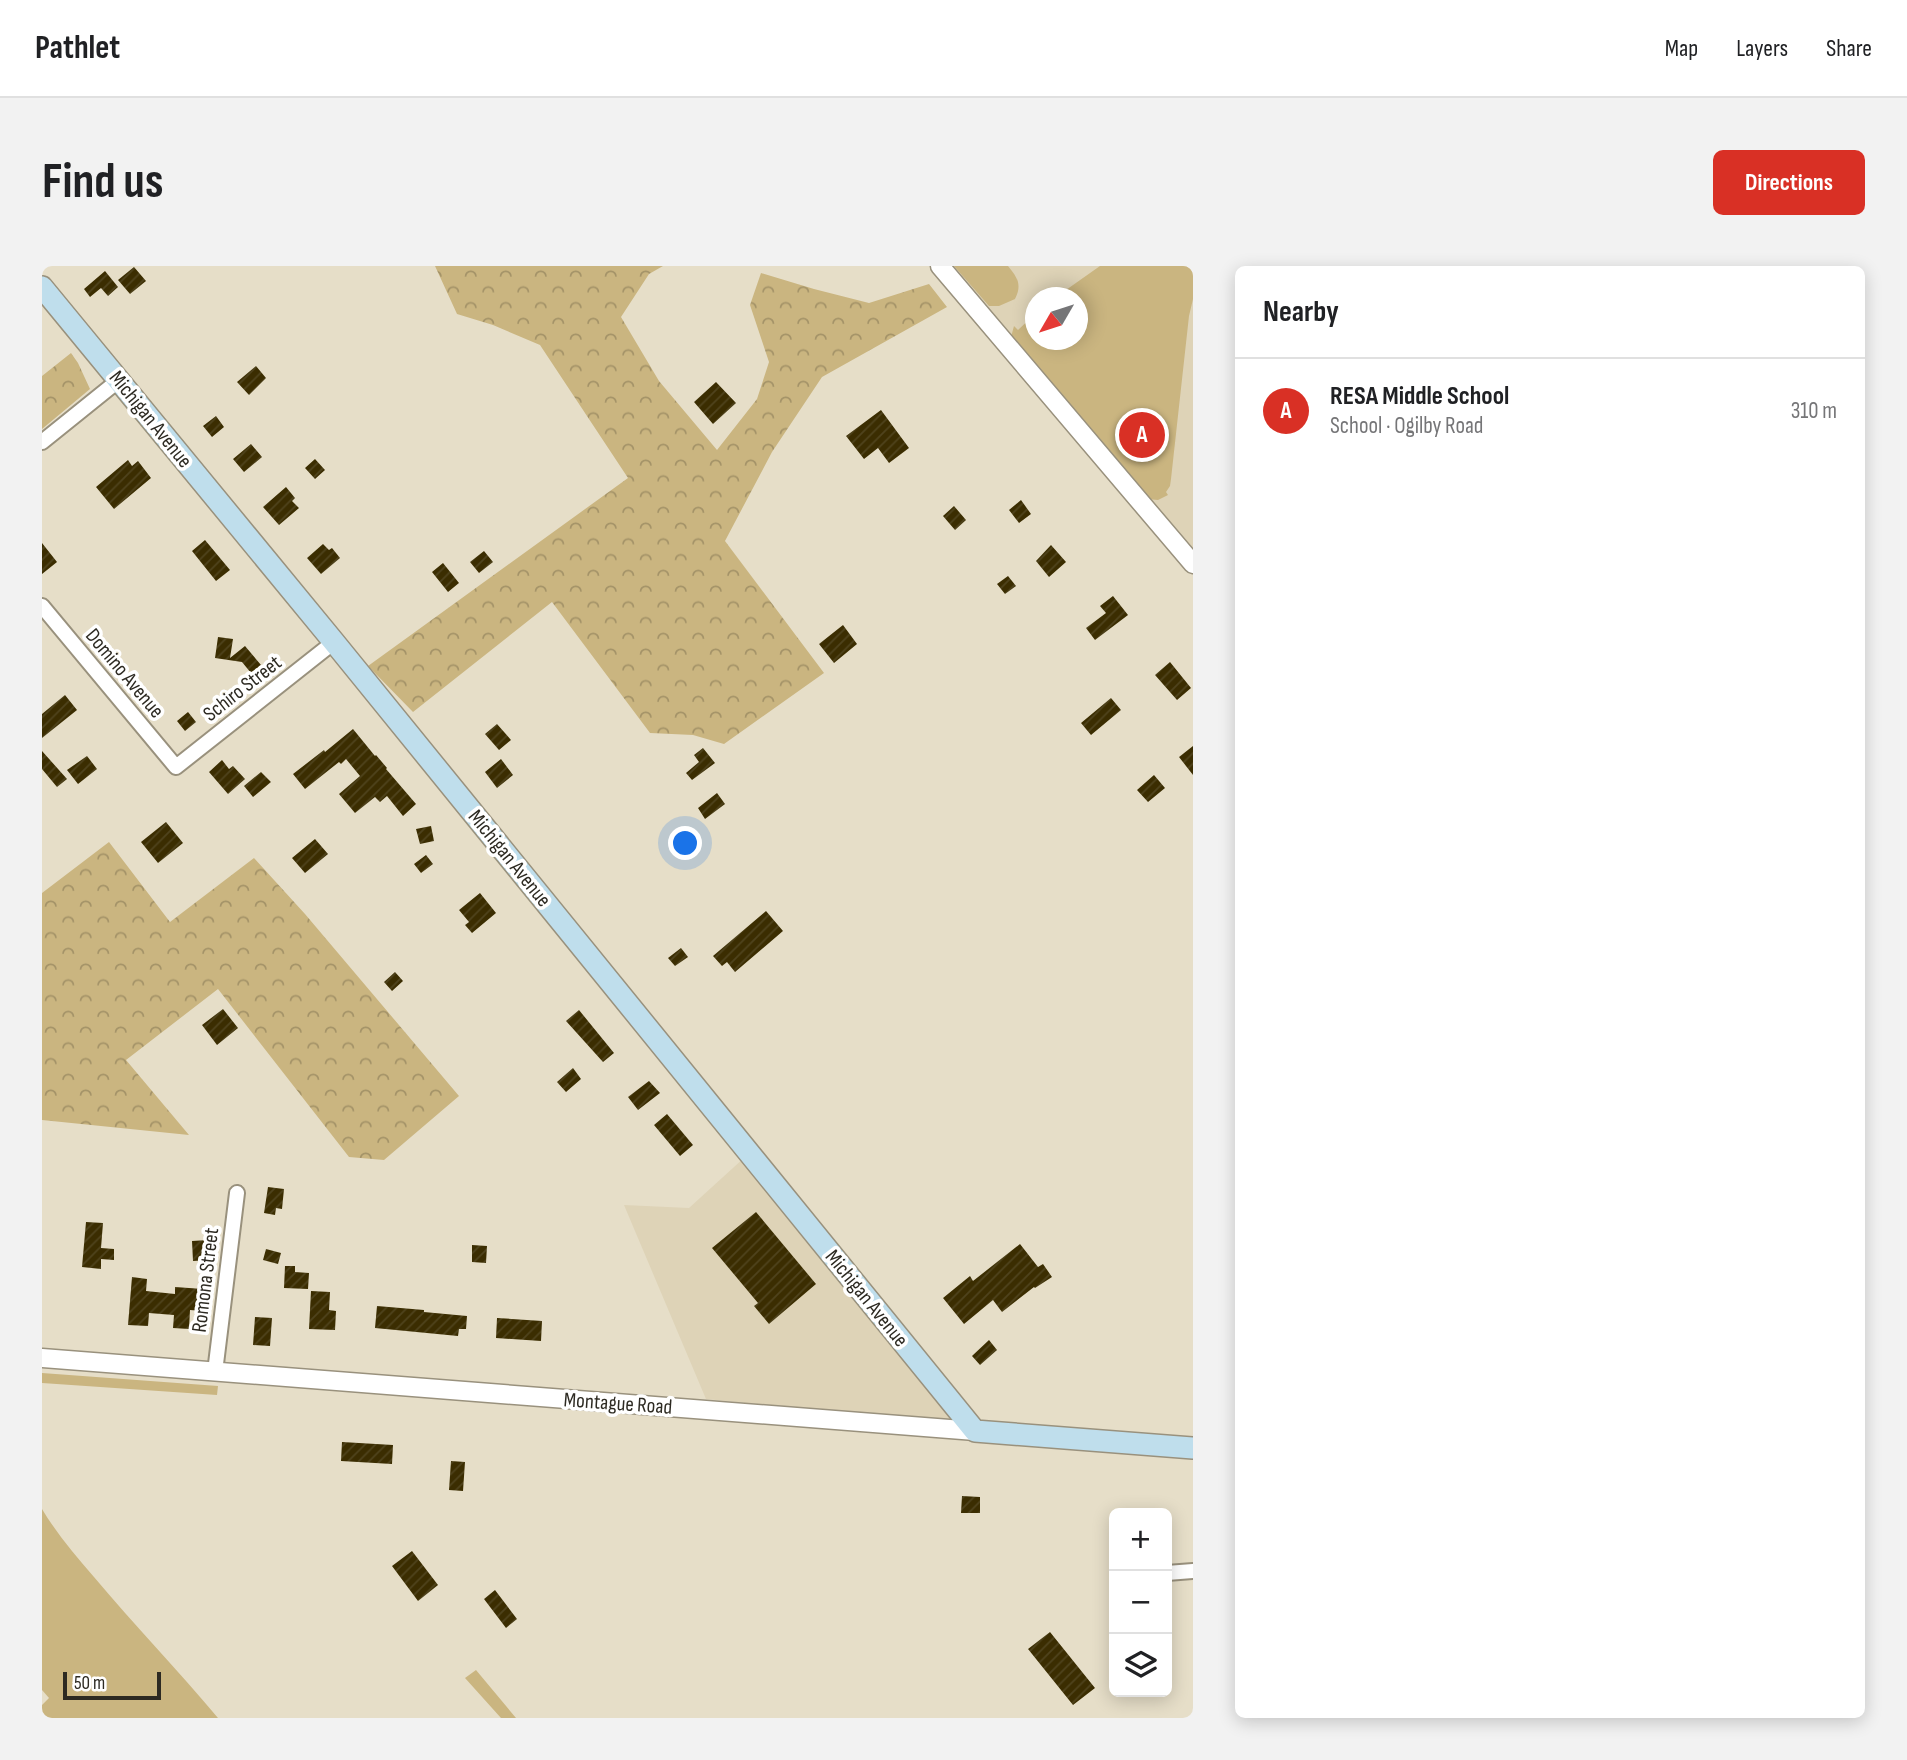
<!DOCTYPE html>
<meta charset="utf-8">
<style>
body{margin:0;font-family:"Sofia Sans Condensed",sans-serif;background:#f2f2f2;color:#202124}
.controls{position:absolute;right:21px;bottom:21px;display:grid;overflow:hidden;border-radius:10px;box-shadow:0 4px 18px #0003}
.controls button{width:63px;height:63px;display:grid;place-items:center;padding:0;border:0;border-bottom:2px solid #e0e0e0;background:#fff;color:#202124;font:35px sans-serif}
.compass{position:absolute;left:983px;top:21px;width:63px;height:63px;border-radius:50%;background:#fff;box-shadow:0 4px 18px #0003;rotate:231deg}
.scale{position:absolute;left:21px;bottom:18px;width:98px;box-sizing:border-box;padding-left:7px;border:4px solid #2d2a22;border-top:0;font-size:19px;line-height:24px;white-space:nowrap;color:#2d2a22;-webkit-text-stroke:5px #fff;paint-order:stroke}
.you{position:absolute;left:644px;top:578px;width:24px;height:24px;margin:-18px;border:5px solid #fff;border-radius:50%;background:#1a73e8;box-shadow:0 0 0 10px #1a73e833}
.badge{display:grid;place-items:center;width:46px;height:46px;border-radius:50%;background:#d93025;color:#fff;font-size:23px;font-weight:700}
.pin{position:absolute;translate:-50% -50%;border:4px solid #fff;box-shadow:0 2px 7px #0006}
.list{margin:0;padding:0;list-style:none}
h2{display:flex;justify-content:space-between;align-items:center;height:91px;margin:0;padding:0 28px;font-size:30px}
h2 small{font-size:23px;font-weight:400;color:#757577}
.list li{display:grid;grid-template-columns:46px 1fr auto;gap:21px;align-items:center;box-sizing:border-box;height:105px;padding:0 28px;border-top:2px solid #e0e0e0}
.list b{display:block;font-size:26px;white-space:nowrap}
.list p{margin:0;font-size:23px;white-space:nowrap;color:#757577}
.list em{font-size:23px;font-style:normal;color:#757577}
.icon{flex:none;width:38px;height:38px;fill:none;stroke:currentColor;stroke-width:2;stroke-linecap:round;stroke-linejoin:round}
.map{position:relative;flex:none;width:1151px;height:1452px;overflow:hidden;border-radius:10px}
header{display:flex;align-items:center;gap:42px;box-sizing:border-box;height:98px;padding:0 35px;background:#fff;border-bottom:2px solid #e0e0e0}
header strong{font-size:33px}
nav{display:flex;gap:38px;margin-inline-start:auto;font-size:24px}
.intro{display:flex;align-items:center;justify-content:space-between;box-sizing:border-box;height:168px;padding:0 42px}
h1{margin:0;font-size:49px}
.button{padding:18px 32px;border-radius:10px;background:#d93025;color:#fff;font-size:24px;font-weight:700}
main{display:flex;gap:42px;padding:0 42px}
aside{flex:1;background:#fff;border-radius:10px;box-shadow:0 4px 18px #0003}
.map>svg:first-child{display:block}
.built{fill:#ded3b7;fill-rule:evenodd}
.green{fill:#cab580}
.forest{fill:url(#forest-crowns)}
.building{fill:url(#building-hatch)}
.lines{fill:none;stroke-linecap:round;stroke-linejoin:round}
.minor-casing{stroke:#99917d;stroke-width:18}
.tertiary-casing{stroke:#99917d;stroke-width:21}
.secondary-casing{stroke:#99917d;stroke-width:24}
.minor{stroke:#fff;stroke-width:14}
.tertiary{stroke:#fff;stroke-width:18}
.secondary{stroke:#bfdeec;stroke-width:21}
.labels{text-anchor:middle;stroke-width:7;stroke-linejoin:round;paint-order:stroke}
.street-label{font-size:21px;fill:#2d2a22;stroke:#fff}
</style>
<header>
<strong>Pathlet</strong>
<nav><a>Map</a><a>Layers</a><a>Share</a></nav>
</header>
<div class="intro"><h1>Find us</h1><a class="button">Directions</a></div>
<main>
<div class="map">
<svg width="1151" height="1452" viewBox="0 0 1151 1452">
<defs>
<pattern id="forest-crowns" width="20" height="18" patternUnits="userSpaceOnUse" patternTransform="scale(1.75)"><rect width="20" height="18" fill="#cab580"/><path d="M2 6a3 3 0 1 1 6 0M12 15a3 3 0 1 1 6 0" fill="none" stroke="#a49368"/></pattern>
<pattern id="building-hatch" width="6" height="6" patternUnits="userSpaceOnUse" patternTransform="scale(1.75)"><rect width="6" height="6" fill="#3b2d01"/><path d="M-1 1l2-2M0 6l6-6M5 7l2-2" fill="none" stroke="#4f431d"/></pattern>
</defs>
<rect width="100%" height="100%" fill="#e6dec8"/>
<!-- built -->
<path class="built" d="M909,0h242v291zM994,32h42v42h-42z
M703,891l215,267 -254,-25 -82,-194 65,3z"/>
<!-- green -->
<path class="green" d="M912,0h54c10,12 14,19 7,33l-16,7h-10z
M1058,0h88l5,3v30l-4,17 -18,163 -1,7 -4,6 2,3 -10,5 -11,-1 -136,-162 3,-11 4,4 17,-16 1,26h42v-42l-22,-1z
M0,1107l176,13 -1,9 -175,-12z
M0,1243c15,25 33,46 52,68 40,48 84,93 124,141h-176v-13l7,-7 -7,-8z
M434,1404l40,48h-15l-36,-40z"/>
<!-- forest -->
<path class="forest" d="M393,0h228l-14,8 -28,43 38,64 58,69 40,-51 12,-37 -19,-57 11,-32 53,16 55,14 60,-19 18,23 -125,70 -50,75 -47,89 99,132 -100,71 -31,-9 -43,-2 -98,-131 -139,110 -45,-46 260,-188 -88,-133 -47,-20 -36,-11z
M29,87l7,10 12,26 -48,40v-53z
M67,576l61,80 84,-64 51,56 154,182 -75,64 -35,-3 -131,-168 -92,71 63,75 -147,-15v-227z"/>
<!-- building -->
<path class="building" d="M92,1l12,14 -16,13 -12,-14z
M63,5l13,16 -10,9 -7,-8 -11,9 -6,-8z
M214,100l10,12 -17,17 -12,-13z
M674,116l20,21 -23,21 -19,-22z
M839,144l28,38 -20,15 -11,-15 -14,11 -18,-23z
M174,150l8,11 -12,10 -9,-11z
M209,178l11,13 -18,15 -11,-13z
M273,193l10,11 -10,9 -10,-11z
M86,194l4,6 6,-5 13,17 -37,31 -18,-22z
M244,221l9,11 -3,3 7,7 -20,17 -16,-18z
M979,234l10,14 -12,9 -10,-13z
M912,240l12,14 -11,10 -12,-14z
M163,274l25,30 -14,11 -24,-30z
M0,277l15,19 -15,12z
M281,278l6,6 3,-2 8,10 -19,16 -14,-16z
M1009,279l15,17 -17,15 -13,-16z
M442,285l9,11 -14,11 -9,-11z
M401,297l16,20 -11,9 -16,-20z
M966,310l8,10 -11,8 -8,-10z
M1071,330l15,19 -33,25 -9,-12 20,-15 -6,-7z
M801,359l14,19 -23,19 -15,-19z
M176,371l15,2 -3,19 15,-12 16,19 -10,8 -9,-11 -27,-4z
M1128,396l21,26 -14,12 -22,-25z
M23,429l12,15 -35,28v-24z
M1069,432l10,12 -30,25 -10,-12z
M146,446l8,10 -11,9 -8,-10z
M455,458l14,16 -12,10 -14,-16z
M311,463l22,27 1,-1 11,13 -1,1 30,35 -13,12 -16,-20 -7,6 -5,-5 -20,16 -16,-19 21,-18 -14,-17 -5,5 -2,-2 -34,27 -12,-15 31,-24 1,2z
M1151,480v29l-14,-18z
M661,482l12,15 -23,17 -6,-7 13,-11 -5,-7z
M0,485l25,28 -10,8 -15,-18z
M45,490l10,13 -19,15 -11,-14z
M459,493l12,16 -16,13 -12,-16z
M180,494l7,9 4,-3 12,13 -17,15 -19,-22z
M219,506l10,10 -18,15 -9,-11z
M1112,509l11,13 -17,14 -11,-12z
M675,527l8,11 -20,15 -7,-11z
M124,556l17,21 -25,20 -17,-21z
M389,560l3,15 -14,3 -4,-15z
M273,573l13,15 -23,19 -13,-15z
M384,589l7,9 -12,9 -7,-9z
M438,627l16,20 -24,20 -7,-8 4,-3 -10,-12z
M724,645l17,20 -48,41 -8,-10 -5,4 -9,-10z
M639,682l7,9 -13,9 -7,-8z
M353,706l8,9 -11,10 -8,-9z
M181,743l15,19 -21,17 -15,-20z
M537,744l35,43 -11,9 -37,-41z
M531,802l8,11 -15,13 -9,-10z
M607,815l11,12 -22,17 -10,-13z
M625,848l26,31 -13,11 -26,-31z
M226,921l16,2 -2,20 -6,-1 -1,7 -11,-2z
M714,946l60,72 -47,40 -15,-18 4,-3 -46,-55z
M44,956l17,1 -2,25 13,1v11l-13,-1v10l-19,-2z
M166,974l1,20 -16,1 -1,-20z
M978,978l18,23 5,-3 9,13 -17,11 -1,-1 -32,25 -9,-12 -29,24 -21,-26 27,-22 3,5z
M430,979l15,1 -1,17 -14,-1z
M224,983l15,4 -3,11 -15,-4z
M243,1000h10v6l14,1 -1,16 -24,-1z
M90,1011l15,2 -1,12 29,3v-7l28,2 -1,22 -12,-1 -1,19 -16,-1 1,-13 -25,-2 -1,13 -20,-1z
M269,1025l19,1 -1,18 7,1 -1,19 -26,-1z
M335,1040l47,4v2l43,4 -1,13h-7l-1,7 -83,-8z
M213,1051l17,1 -2,28 -17,-1z
M455,1052l45,3 -1,20 -45,-3z
M947,1074l8,10 -17,15 -8,-9z
M300,1176l51,3 -1,19 -51,-3z
M409,1195l14,1 -2,29 -14,-1z
M920,1230l18,1v16h-19z
M370,1285l26,34 -20,16 -26,-35z
M453,1324l22,29 -11,9 -22,-29z
M1008,1366l45,56 -22,17 -45,-56z"/>
<g class="lines">
<!-- minor casing -->
<g class="minor-casing">
<path id="minor" d="M0,176l77,-62
M0,340l134,161 158,-125
M173,1106l22,-179
M1125,1307l26,-2"/>
</g>
<!-- tertiary casing -->
<g class="tertiary-casing">
<path id="tertiary" d="M898,0l253,298
M0,1092l933,73"/>
</g>
<!-- secondary casing -->
<g class="secondary-casing">
<path id="secondary" d="M0,21l292,355 641,789 218,17"/>
</g>
<!-- minor -->
<use href="#minor" class="minor"/>
<!-- tertiary -->
<use href="#tertiary" class="tertiary"/>
<!-- secondary -->
<use href="#secondary" class="secondary"/>
</g>
<g class="labels">
<!-- street labels -->
<g class="street-label">
<text transform="translate(109 153) rotate(51)" y="7">Michigan Avenue</text>
<text transform="translate(83 407) rotate(50)" y="7">Domino Avenue</text>
<text transform="translate(200 422) rotate(-38)" y="7">Schiro Street</text>
<text transform="translate(468 592) rotate(51)" y="7">Michigan Avenue</text>
<text transform="translate(163 1014) rotate(-83)" y="7">Romona Street</text>
<text transform="translate(825 1032) rotate(51)" y="7">Michigan Avenue</text>
<text transform="translate(576 1137) rotate(4)" y="7">Montague Road</text>
</g>
</g>
</svg>
<div class="controls">
<button>+</button>
<button>−</button>
<button><svg class="icon" aria-label="layers" viewBox="0 0 24 24"><path d="M12 4l9 5-9 5-9-5zM3 14l9 5 9-5"/></svg></button>
</div>
<svg class="compass" viewBox="-18 -18 36 36"><path d="M0-13l5 13h-10z" fill="#e53935"/><path d="M0 13l5-13h-10z" fill="#757577"/></svg>
<div class="scale">50 m</div>
<div class="you"></div>
<div class="pin badge" style="left:1100px;top:169px">A</div>
</div>
<aside>
<h2>Nearby<small></small></h2>
<ul class="list">
<li><span class="badge">A</span><div><b>RESA Middle School</b><p>School · Ogilby Road</p></div><em>310 m</em></li>
</ul>
</aside>
</main>
